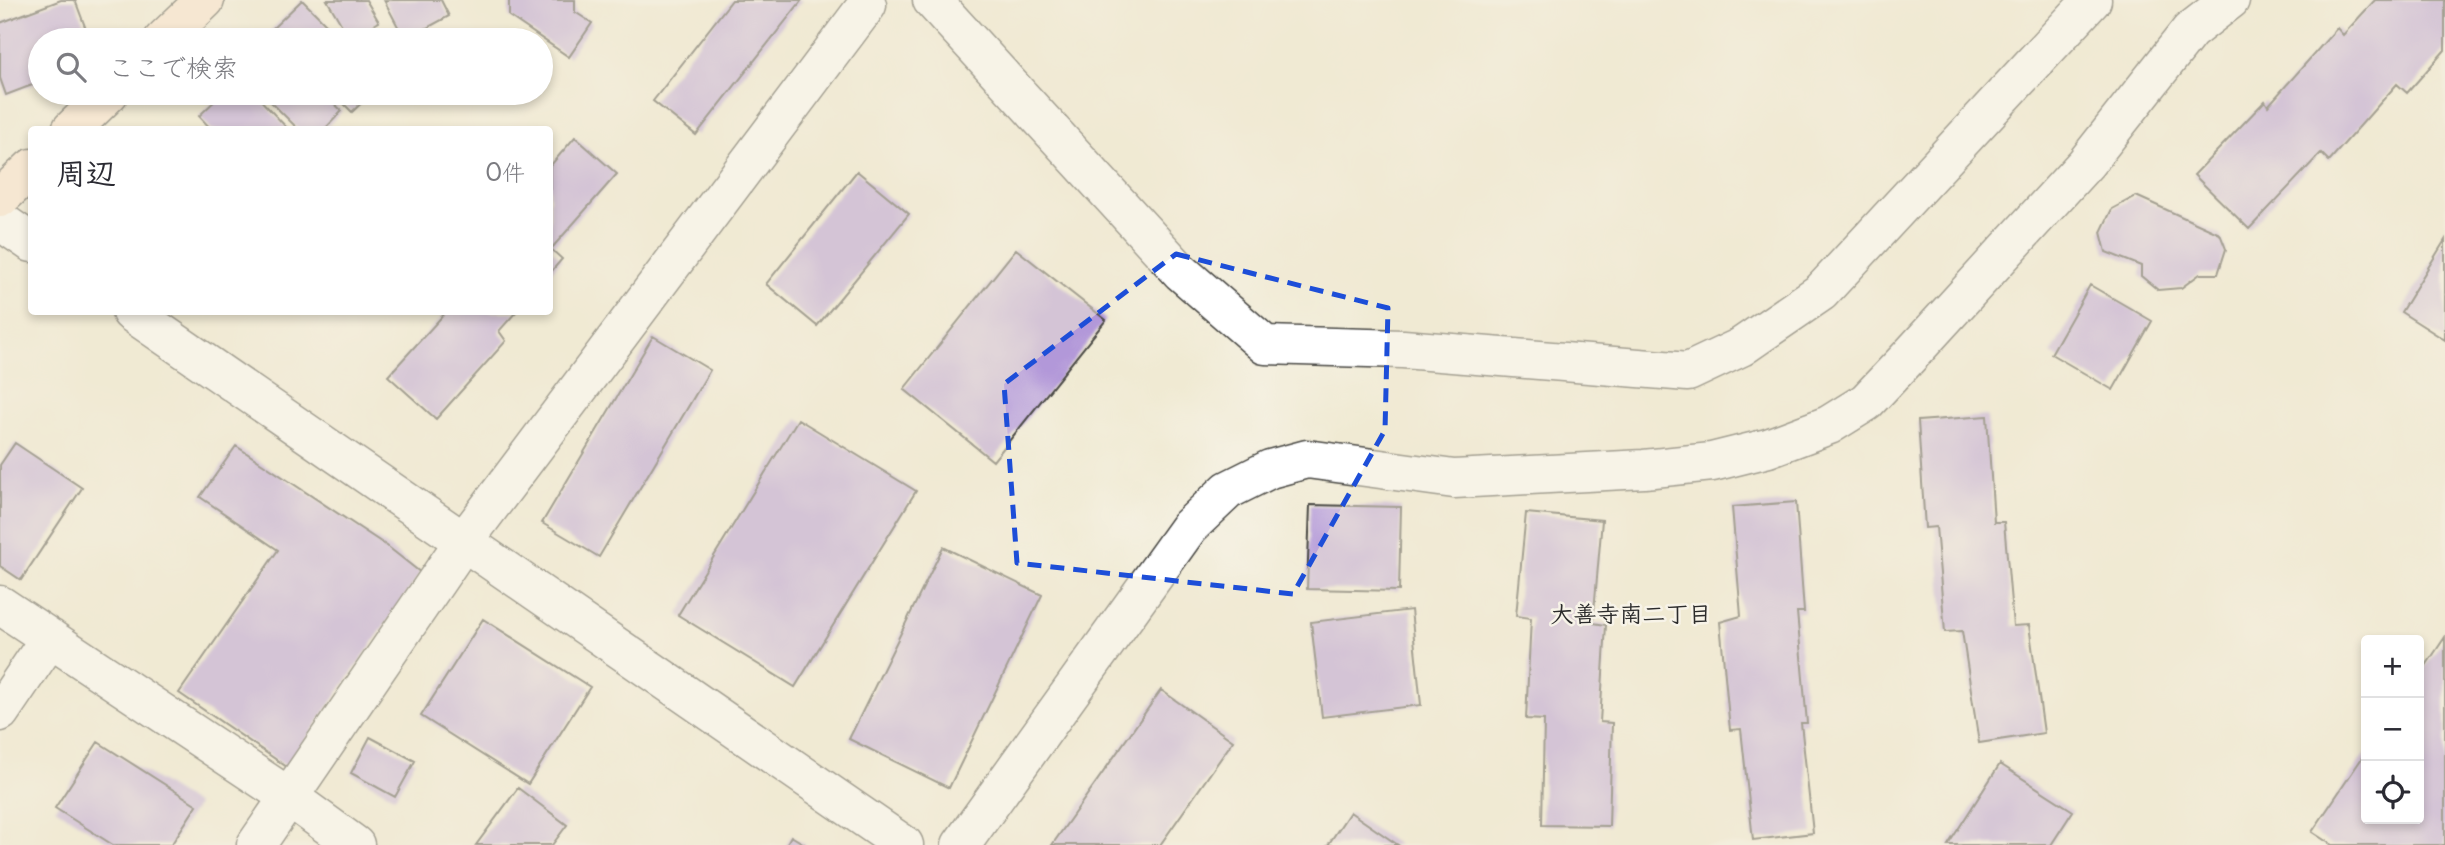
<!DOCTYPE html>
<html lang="ja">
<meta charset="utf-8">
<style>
body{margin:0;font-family:"Playpen Sans","Klee One",sans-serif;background:#f7f7f7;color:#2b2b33}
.controls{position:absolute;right:21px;bottom:21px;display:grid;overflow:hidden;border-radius:7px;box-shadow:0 4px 10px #0003}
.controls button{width:63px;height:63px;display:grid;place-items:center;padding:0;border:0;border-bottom:2px solid #e1e1e2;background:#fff;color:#2b2b33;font:35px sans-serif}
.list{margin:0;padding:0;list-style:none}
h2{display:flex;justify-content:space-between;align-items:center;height:91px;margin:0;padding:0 28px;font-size:30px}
h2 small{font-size:23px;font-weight:400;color:#7c7c81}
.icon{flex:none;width:38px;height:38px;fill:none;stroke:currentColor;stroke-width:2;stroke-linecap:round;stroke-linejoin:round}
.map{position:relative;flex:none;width:2445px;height:845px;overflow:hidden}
.search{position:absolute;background:#fff;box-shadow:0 4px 10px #0003;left:28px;top:28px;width:525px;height:77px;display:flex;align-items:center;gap:18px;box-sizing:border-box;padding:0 24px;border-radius:38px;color:#7c7c81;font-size:26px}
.panel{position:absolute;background:#fff;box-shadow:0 4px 10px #0003;left:28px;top:126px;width:525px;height:189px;border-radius:7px}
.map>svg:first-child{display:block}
.building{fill:#b298d9}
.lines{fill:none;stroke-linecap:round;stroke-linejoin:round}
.minor-casing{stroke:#494844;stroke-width:41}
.tertiary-casing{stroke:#494844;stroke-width:41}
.secondary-casing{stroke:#494844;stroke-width:41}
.minor{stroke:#fff;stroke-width:38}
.tertiary{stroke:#fff;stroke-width:38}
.secondary{stroke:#fce5d0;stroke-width:38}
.marked{fill:none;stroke:#1d4ed8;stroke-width:5;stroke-dasharray:14 9;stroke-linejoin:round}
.labels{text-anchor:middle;stroke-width:5;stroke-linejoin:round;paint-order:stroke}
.neighbourhood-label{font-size:23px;font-weight:bold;fill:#2b2b2b;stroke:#f7f3e8}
</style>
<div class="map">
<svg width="2445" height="845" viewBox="0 0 2445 845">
<rect width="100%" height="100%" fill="#f7f3e8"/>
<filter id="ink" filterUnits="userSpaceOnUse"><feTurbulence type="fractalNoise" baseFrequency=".0143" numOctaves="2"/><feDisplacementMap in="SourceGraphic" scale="14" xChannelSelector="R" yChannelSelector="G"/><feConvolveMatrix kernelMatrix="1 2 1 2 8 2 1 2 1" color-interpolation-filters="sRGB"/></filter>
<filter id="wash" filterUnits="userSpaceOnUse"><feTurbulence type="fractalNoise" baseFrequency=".00686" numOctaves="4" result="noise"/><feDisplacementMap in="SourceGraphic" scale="28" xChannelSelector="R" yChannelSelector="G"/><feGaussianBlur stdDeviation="1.57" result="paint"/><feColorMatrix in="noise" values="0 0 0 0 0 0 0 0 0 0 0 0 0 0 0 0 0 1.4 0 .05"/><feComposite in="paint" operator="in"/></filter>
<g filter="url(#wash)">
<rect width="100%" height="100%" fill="#f0ead3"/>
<g id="blocks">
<!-- building -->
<path class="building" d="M61,0h14l15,40h-50v42l-34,13 -6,-17v-55z
M302,0l40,40h-60l-11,-10z
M327,0h39l13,22 -29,17z
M384,0h57l8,16 -44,24z
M509,0h66v12l17,11 -23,34 -60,-41z
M732,0h70l-106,135 -43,-34z
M2375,0h70v50l-38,43 -10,-9 -68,77 -8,-8 -72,76 -55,-54 71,-74 3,5 69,-78 6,7z
M223,93h31l35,37h-77l-13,-14z
M262,93h61l19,18 -18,19h-25z
M333,93h39l-20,19z
M575,137l42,37 -66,75 11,10 -12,14v-107z
M857,171l52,43 -92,112 -51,-42z
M2136,196l84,38 6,15 -8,25h-18l-19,14 -23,2 -17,-14v-10l-35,-14 -5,-20 11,-23z
M2445,240v100l-44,-28z
M1016,249l90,71 -113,141 -89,-72z
M2090,285l62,36 -39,69 -62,-36z
M446,312h70l-17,19 7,10 -70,78 -48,-43z
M653,336l57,34 -111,187 -57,-34z
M1987,416l7,106h10l9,104 16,-1 15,108 -65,10 -17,-112 -17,1 -9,-105 -11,1 -7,-107z
M798,419l118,72 -121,196 -117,-72z
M15,443l67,45 -61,92 -21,-14v-101z
M236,446l151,100 34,27 -134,194 -108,-74 99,-143 -78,-53z
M1796,502l8,110h-7l10,111h-6l12,110 -60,7 -12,-111 -11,1 -10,-108 21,-6 -9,-109z
M1310,505l91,2 -2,84 -92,-2z
M1526,513l76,7 -9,103 13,2 -6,97 12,1 -3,103 -67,-1 2,-105 -18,-1 5,-101 -15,-2z
M943,547l99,48 -93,193 -100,-49z
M1411,610l10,95 -99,12 -11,-95z
M483,619l107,68 -62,97 -107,-68z
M2445,637v208h-113l-20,-13 54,-80v67h53v-143z
M1161,690l72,51 -73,104h-108z
M370,737l45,24 -20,36 -44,-24z
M98,742l99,63 -26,40h-58l-58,-37z
M2000,764l73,47 -22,34h-103z
M518,788l49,37 -15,20h-76z
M1350,812l48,33h-70z
M791,836l15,9h-20z"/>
</g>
</g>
<g filter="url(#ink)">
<use href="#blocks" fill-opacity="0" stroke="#494844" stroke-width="2"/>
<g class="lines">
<!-- minor casing -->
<g class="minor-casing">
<path id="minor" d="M932,0l249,272 84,73 138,4 285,23 53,-25 80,-55 271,-292
M0,605l289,192 66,48
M0,712l50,-74
M256,845l208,-304 403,-536
M961,845l228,-318 39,-37 42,-21 37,-10 147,20 190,-10 68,-7 56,-14 61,-23 37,-23 39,-41 181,-198 104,-132 40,-31"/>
</g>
<!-- tertiary casing -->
<g class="tertiary-casing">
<path id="tertiary" d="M0,221l32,22
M131,312l773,533"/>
</g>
<!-- secondary casing -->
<g class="secondary-casing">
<path id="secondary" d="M163,40l42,-40
M71,130l38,-37
M0,198l32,-30"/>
</g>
<!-- minor -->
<use href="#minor" class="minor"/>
<!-- tertiary -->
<use href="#tertiary" class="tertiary"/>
<!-- secondary -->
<use href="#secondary" class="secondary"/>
</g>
</g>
<!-- marked area -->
<path d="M0 0H2445V845H0ZM1176,254l212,54 -3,122 -92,164 -276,-31 -13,-179z" fill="#f0ead3" fill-opacity=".55" fill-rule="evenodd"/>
<path class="marked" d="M1176,254l212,54 -3,122 -92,164 -276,-31 -13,-179z"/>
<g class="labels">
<!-- neighbourhood labels -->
<g class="neighbourhood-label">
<text x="1631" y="622">大善寺南二丁目</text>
</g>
</g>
</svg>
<div class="controls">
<button>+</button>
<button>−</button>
<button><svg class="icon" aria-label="locate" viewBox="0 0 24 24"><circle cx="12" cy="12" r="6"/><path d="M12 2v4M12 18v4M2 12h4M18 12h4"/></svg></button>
</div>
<div class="search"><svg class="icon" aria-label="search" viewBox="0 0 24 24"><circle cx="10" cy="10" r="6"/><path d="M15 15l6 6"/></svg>ここで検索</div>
<section class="panel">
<h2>周辺<small>0件</small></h2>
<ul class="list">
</ul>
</section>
</div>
